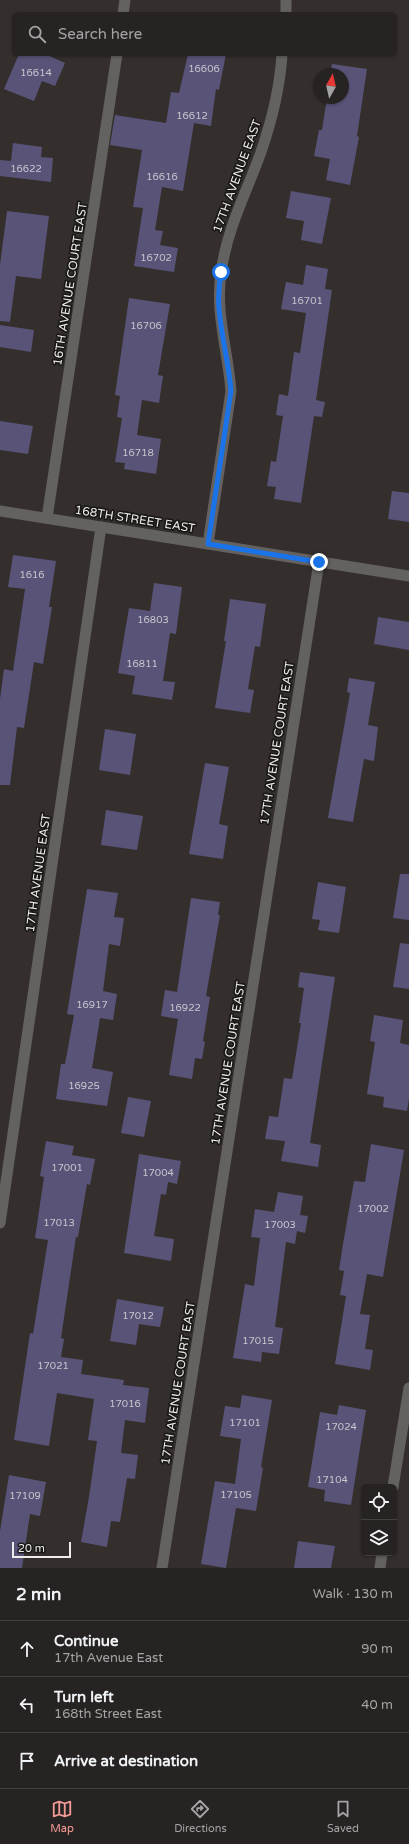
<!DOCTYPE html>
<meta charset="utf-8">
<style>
body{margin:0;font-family:"Varela Round",sans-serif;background:#2f2b2a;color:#f1f3f6}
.controls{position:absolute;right:12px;bottom:12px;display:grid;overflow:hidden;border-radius:6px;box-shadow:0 1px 3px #0004}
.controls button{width:36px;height:36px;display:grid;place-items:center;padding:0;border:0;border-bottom:1px solid #434040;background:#272322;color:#f1f3f6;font:20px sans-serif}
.compass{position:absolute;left:313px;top:68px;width:36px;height:36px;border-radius:50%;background:#272322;box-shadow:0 1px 3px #0004;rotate:8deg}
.scale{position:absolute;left:12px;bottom:10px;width:59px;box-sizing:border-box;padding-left:4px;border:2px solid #efeceb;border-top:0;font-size:11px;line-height:14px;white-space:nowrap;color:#efeceb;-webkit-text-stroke:3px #1a1817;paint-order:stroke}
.stop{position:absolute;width:12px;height:12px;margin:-9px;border:3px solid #1a73e8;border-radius:50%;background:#fff}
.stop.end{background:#1a73e8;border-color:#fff;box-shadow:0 1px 4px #0008}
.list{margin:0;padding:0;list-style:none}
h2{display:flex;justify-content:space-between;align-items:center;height:52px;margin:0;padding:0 16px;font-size:17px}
h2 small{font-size:13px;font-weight:400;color:#a4a4a5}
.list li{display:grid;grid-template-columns:26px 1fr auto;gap:12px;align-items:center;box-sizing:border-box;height:56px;padding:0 16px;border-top:1px solid #434040}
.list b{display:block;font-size:15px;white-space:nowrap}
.list p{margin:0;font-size:13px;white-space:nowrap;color:#a4a4a5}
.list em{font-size:13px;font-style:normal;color:#a4a4a5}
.icon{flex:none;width:22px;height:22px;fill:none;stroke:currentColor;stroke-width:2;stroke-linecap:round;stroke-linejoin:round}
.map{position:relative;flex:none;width:409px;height:1568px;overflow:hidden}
.search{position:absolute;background:#272322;box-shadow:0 1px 3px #0004;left:12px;right:12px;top:12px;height:44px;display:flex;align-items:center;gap:10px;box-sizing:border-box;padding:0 14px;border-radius:6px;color:#a4a4a5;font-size:15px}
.sheet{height:220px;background:#272322}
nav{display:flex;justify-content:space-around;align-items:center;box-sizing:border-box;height:56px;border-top:1px solid #434040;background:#272322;font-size:11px;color:#a4a4a5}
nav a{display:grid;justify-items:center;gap:2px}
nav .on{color:#f59b97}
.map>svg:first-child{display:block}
.building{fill:#585377}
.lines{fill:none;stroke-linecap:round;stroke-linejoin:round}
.minor{stroke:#646260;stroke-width:11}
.tertiary{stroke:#646260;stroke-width:11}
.route{stroke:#1a73e8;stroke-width:5}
.labels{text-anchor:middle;stroke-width:3.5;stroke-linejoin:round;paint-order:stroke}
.number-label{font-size:10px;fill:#c9c6ce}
.street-label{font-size:12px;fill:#efeceb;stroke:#1a1817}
</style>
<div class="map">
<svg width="409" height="1568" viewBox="0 0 409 1568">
<rect width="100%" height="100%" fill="#342f2d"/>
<!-- building -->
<path class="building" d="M19,54h26l20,9 -10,23 -13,-5 -8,20 -30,-12z
M188,54h38l-7,36 -3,-1 -5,37 -17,-3 -11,68 -21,-4 -7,43 8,1 -3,14 18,3 -4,24 -40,-6 9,-58 -10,-1 9,-57 -32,-5 5,-30 51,8 5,-31 8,1z
M332,64l35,5 -10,67 2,1 -9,48 -24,-5 4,-21 -16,-3 5,-26h3l5,-32h16v-24h-13z
M13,143l29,4 -1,10 12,1 -2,24 -51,-6v-16l11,1z
M291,191l40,7 -9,46 -21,-4 3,-19 -18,-3z
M7,211l42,5 -8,63 -25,-3 -6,46 -10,-1v-56z
M306,265l22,4 -3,20 7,1 -16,110 9,2 -3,15 -8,-1 -13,87 -27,-4 2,-12 -9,-1 4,-25 5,1 7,-46 -7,-1 3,-21 9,2 6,-44 6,1 6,-40 -25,-4 5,-27 17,3z
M129,298l41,6 -12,71 5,1 -4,27 -17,-3 -5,35 24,4 -5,35 -32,-5 1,-6 -10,-1 7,-44 -5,-1 3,-21 -5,-1z
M0,325l34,5 -3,22 -31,-5z
M0,421l33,5 -5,28 -28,-4z
M392,491l17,2v29l-21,-3z
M13,555l43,6 -7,46h3l-9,57 -9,-2 -10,66 -7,-1 -7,58h-10v-86l4,-30 9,2 12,-82 -17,-2z
M154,583l28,4 -6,47 -6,-1 -7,48 12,1 -3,18 -40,-6 3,-18 -17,-3 11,-65 21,3z
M230,599l36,5 -6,43 -5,-1 -7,43 6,1 -4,23 -35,-5 11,-67h-2z
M378,617l31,5v28l-35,-6z
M349,678l26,4 -7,43 10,2 -4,34 -10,-2 -11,63 -25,-4 22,-125 -3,-1z
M105,729l31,5 -6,41 -31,-5z
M205,763l24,4 -10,57 9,2 -5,33 -34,-5z
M106,810l37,6 -6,34 -36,-5z
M400,874h9v46l-16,-2z
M318,882l28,5 -7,46 -21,-3 2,-10 -8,-1z
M87,889l31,4 -4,24 10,1 -4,28 -11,-2 -6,47 14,3 -4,26 -13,-2 -8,50 21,4 -6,34 -51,-7 5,-35h4l9,-49 -7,-1z
M191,898l29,4 -2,13h2l-14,81 4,1 -7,44 2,1 -3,17 -7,-1 -3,21 -23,-4 9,-56 -17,-3 4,-26 12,2z
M400,943l9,1v45l-16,-2z
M300,972l35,5 -25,166 11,2 -3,22 -37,-6 4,-20 -20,-2 4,-23 9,1 6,-39 8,1 9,-56h-2l5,-35 -6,-1z
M374,1015l29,5 -3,23 9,2v54l-2,12 -24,-4 1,-10 -17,-3 8,-52 -5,-1z
M128,1097l23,4 -7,36 -23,-4z
M46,1141l28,5 -2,9 23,4 -5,26 -3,-1 -9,53h-2l-15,101 3,1 -3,18 22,3 -2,14 43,6 -1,5 26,3 -4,35 -20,-3 -4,33 17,2 -3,24 -8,-1 -7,44 -9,-1 -4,26 -26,-5 8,-45 8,-56 -9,-1 6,-41 -37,-6 -8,53 -35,-6 16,-107 3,1 15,-94 -13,-2 9,-61 -4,-1z
M371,1144l33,6 -21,127 -16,-3 -7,40 10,1 -5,34 8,1 -3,20 -35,-6 11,-68 -6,-1 4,-24 -5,-1 4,-26 11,-63 11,1z
M139,1154l42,7 -4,23 -9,-2 -2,13 -5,-1 -7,42 20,3 -3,22 -47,-8z
M278,1192l25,4 -3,19 8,1 -3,17 -8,-2 -2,13 -9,-2 -11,85 8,1 -4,26 -17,-2 -1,10 -28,-4 12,-74 9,2 6,-48 -9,-1 4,-28 19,3z
M117,1299l47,8 -4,20 -21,-3 -3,21 -26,-4z
M242,1395l30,5 -11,67 2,1 -7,43 -20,-3 -10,60 -25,-4 14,-83 20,3 6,-45 -21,-3 5,-30 15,2z
M339,1405l27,5 -15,95 -27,-4 1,-11 -17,-3 12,-75 17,3z
M9,1475l37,7 -6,34 -10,-2 -8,54h-22v-37z
M298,1541l37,5 -4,22h-37z"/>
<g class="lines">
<!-- minor -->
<path class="minor" d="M123,14l2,-14
M286,14v-14
M47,518l70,-464
M208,544l23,-153c-3,-40 -16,-78 -10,-118 6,-45 25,-79 40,-121 11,-32 19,-64 21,-98
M0,1223l101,-696
M393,1487l16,-99
M162,1568l157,-1006
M380,1568l2,-15"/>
<!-- tertiary -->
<path class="tertiary" d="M0,511l409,65"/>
</g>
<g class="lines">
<!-- route -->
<path class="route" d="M221,272c-2,12 -3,24 -2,36 2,28 10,55 12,83l-23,153 111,18"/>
</g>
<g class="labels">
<!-- number labels -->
<g class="number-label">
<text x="204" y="72">16606</text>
<text x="36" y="76">16614</text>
<text x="192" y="119">16612</text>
<text x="26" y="172">16622</text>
<text x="162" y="180">16616</text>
<text x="156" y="261">16702</text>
<text x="307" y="304">16701</text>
<text x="146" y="329">16706</text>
<text x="138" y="456">16718</text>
<text x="32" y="578">1616</text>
<text x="153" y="623">16803</text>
<text x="142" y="667">16811</text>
<text x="92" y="1008">16917</text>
<text x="185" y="1011">16922</text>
<text x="84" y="1089">16925</text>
<text x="67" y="1171">17001</text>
<text x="158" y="1176">17004</text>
<text x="373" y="1212">17002</text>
<text x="59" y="1226">17013</text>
<text x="280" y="1228">17003</text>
<text x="138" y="1319">17012</text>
<text x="258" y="1344">17015</text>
<text x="53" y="1369">17021</text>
<text x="125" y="1407">17016</text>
<text x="245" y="1426">17101</text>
<text x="341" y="1430">17024</text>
<text x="332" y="1483">17104</text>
<text x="236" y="1498">17105</text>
<text x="25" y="1499">17109</text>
</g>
<!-- street labels -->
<g class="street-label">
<text transform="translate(237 176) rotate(-70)" y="4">17TH AVENUE EAST</text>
<text transform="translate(70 284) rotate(-81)" y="4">16TH AVENUE COURT EAST</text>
<text transform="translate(135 519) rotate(9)" y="4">168TH STREET EAST</text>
<text transform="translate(277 743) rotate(-81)" y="4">17TH AVENUE COURT EAST</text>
<text transform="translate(38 873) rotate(-82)" y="4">17TH AVENUE EAST</text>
<text transform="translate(228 1063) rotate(-81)" y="4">17TH AVENUE COURT EAST</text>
<text transform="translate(178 1383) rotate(-81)" y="4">17TH AVENUE COURT EAST</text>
</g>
</g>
</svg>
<div class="controls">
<button><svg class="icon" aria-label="locate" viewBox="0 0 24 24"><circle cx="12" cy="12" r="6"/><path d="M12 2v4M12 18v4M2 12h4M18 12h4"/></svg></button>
<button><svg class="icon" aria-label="layers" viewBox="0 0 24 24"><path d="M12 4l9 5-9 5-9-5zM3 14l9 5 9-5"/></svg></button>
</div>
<svg class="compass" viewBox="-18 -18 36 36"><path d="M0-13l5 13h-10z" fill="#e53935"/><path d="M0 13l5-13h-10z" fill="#a4a4a5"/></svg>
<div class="scale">20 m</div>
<div class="stop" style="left:221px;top:272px"></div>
<div class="stop end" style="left:319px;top:562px"></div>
<div class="search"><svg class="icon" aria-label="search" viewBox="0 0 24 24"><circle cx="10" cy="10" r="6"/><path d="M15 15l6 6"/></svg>Search here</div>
</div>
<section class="sheet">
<h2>2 min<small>Walk · 130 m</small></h2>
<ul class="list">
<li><svg class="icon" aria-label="ahead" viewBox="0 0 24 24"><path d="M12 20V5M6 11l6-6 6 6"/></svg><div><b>Continue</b><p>17th Avenue East</p></div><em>90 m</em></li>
<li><svg class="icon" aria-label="left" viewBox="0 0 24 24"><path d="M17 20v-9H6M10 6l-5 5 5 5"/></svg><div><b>Turn left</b><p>168th Street East</p></div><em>40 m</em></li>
<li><svg class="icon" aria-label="arrive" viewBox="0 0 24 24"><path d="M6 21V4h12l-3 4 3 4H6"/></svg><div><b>Arrive at destination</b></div></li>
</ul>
</section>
<nav>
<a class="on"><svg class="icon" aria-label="map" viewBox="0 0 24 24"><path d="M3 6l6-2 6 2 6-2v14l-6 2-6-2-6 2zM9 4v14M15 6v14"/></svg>Map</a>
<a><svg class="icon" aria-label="directions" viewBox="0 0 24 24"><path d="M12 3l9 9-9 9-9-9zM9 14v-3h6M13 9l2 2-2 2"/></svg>Directions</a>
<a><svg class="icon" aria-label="saved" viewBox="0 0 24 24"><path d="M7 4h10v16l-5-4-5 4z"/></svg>Saved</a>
</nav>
